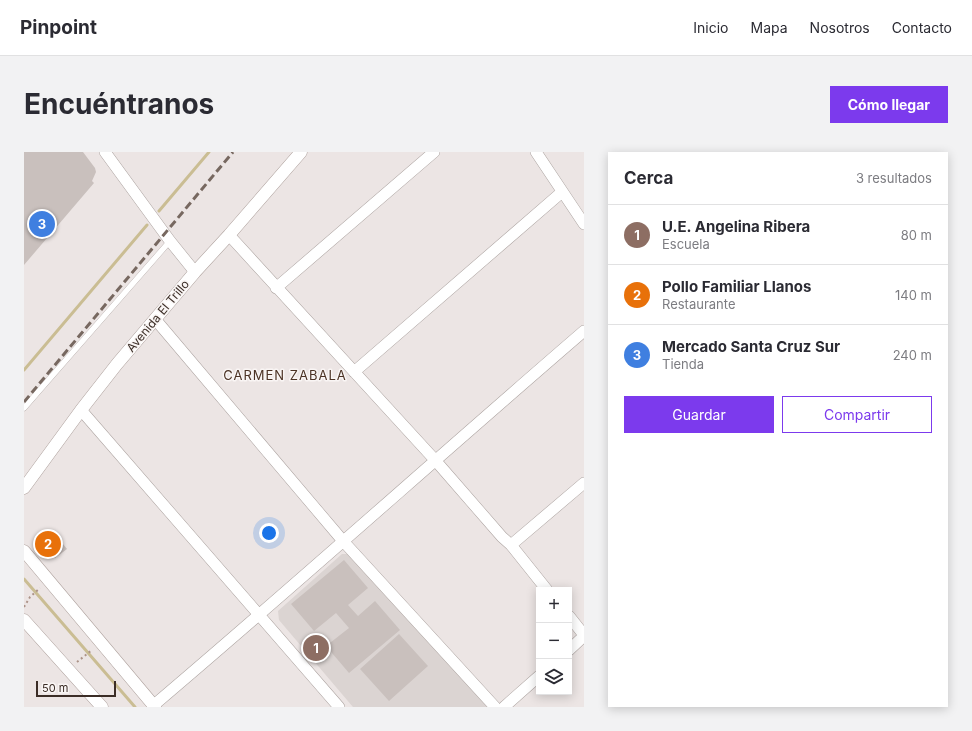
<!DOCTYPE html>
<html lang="es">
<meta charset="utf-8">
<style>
body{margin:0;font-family:Inter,sans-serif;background:#f2f2f3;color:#2b2b33}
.controls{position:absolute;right:12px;bottom:12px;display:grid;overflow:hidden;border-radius:0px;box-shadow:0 2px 10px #0003}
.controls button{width:36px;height:36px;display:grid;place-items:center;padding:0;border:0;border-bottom:1px solid #e1e1e2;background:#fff;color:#2b2b33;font:20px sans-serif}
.scale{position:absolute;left:12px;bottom:10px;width:80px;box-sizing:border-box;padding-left:4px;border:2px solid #3b2d26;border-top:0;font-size:11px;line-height:14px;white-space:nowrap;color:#3b2d26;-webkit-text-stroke:3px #f9f5f4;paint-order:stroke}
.you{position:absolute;left:245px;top:381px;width:14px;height:14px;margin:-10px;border:3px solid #fff;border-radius:50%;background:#1a73e8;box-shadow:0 0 0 6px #1a73e833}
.badge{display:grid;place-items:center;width:26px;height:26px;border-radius:50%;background:#7c3aed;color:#fff;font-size:13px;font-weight:700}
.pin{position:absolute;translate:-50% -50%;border:2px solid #fff;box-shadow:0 1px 4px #0006}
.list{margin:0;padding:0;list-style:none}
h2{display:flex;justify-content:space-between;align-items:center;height:52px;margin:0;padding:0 16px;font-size:17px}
h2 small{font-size:13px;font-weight:400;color:#7c7c81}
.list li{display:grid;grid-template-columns:26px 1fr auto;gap:12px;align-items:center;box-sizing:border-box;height:60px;padding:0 16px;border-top:1px solid #e1e1e2}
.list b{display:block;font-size:15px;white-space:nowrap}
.list p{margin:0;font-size:13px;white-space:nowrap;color:#7c7c81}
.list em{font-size:13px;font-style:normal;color:#7c7c81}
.actions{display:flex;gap:8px;padding:12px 16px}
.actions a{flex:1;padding:9px 0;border:1px solid #7c3aed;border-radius:0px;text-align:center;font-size:14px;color:#7c3aed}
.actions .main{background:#7c3aed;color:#fff}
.icon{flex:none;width:22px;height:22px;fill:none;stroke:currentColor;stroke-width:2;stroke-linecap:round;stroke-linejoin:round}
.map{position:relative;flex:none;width:560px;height:555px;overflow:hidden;border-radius:0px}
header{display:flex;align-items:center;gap:24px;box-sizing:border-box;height:56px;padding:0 20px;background:#fff;border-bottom:1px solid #e1e1e2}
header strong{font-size:19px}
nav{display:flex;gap:22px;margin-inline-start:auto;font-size:14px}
.intro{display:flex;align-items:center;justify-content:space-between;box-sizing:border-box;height:96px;padding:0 24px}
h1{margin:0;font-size:28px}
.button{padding:10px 18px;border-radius:0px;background:#7c3aed;color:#fff;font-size:14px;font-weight:700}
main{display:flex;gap:24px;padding:0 24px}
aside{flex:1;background:#fff;border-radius:0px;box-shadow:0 2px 10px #0003}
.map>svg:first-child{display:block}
.built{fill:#dbd4d2}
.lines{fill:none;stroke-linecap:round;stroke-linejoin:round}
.stream{stroke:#cabd93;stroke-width:3}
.building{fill:#c9c0bd}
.lane-casing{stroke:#aca3a0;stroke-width:6}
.street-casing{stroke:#aca3a0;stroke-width:12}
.secondary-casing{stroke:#ada09c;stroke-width:13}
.path{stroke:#ac9388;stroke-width:2;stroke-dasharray:2 3;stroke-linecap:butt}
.lane{stroke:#fff;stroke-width:5.5}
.street{stroke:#fff;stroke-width:11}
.secondary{stroke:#fff;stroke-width:12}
.rail{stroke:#776860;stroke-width:3;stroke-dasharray:8 4;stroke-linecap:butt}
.labels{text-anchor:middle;stroke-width:3;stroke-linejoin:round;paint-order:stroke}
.street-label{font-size:12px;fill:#3b2d26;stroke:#f9f5f4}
.neighbourhood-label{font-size:13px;letter-spacing:1px;fill:#4b3224;stroke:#f9f5f4}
</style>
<header>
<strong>Pinpoint</strong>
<nav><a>Inicio</a><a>Mapa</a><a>Nosotros</a><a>Contacto</a></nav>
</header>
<div class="intro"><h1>Encuéntranos</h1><a class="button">Cómo llegar</a></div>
<main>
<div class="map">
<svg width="560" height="555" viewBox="0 0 560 555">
<rect width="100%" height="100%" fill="#ece5e4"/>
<!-- built -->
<path class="built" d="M318,402h9l136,153h-134l-74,-87 -1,-9z"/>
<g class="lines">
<!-- stream -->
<path class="stream" d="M135,59l50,-59
M0,218l123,-145
M0,427l111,128"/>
</g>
<!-- building -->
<path class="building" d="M0,0h59l12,16 1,4 -4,9 2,2 -70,82z
M30,381l13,16 -12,9 -13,-16z
M320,408l24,28 -20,17 10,11 17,-15 25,29 -51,43 -23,-27 23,-18 -13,-15 -22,18 -23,-27z
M375,482l29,32 -39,35 -29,-32z"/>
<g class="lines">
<!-- lane casing -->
<g class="lane-casing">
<path id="lane" d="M0,256l146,-167"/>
</g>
<!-- street casing -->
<g class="street-casing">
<path id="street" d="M81,0l65,89 25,31
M512,0l48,72
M205,83l206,225 67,77 9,8 36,45
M252,136l158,-136
M131,167l188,222 152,166
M330,220l208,-180
M57,258l258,297
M487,393l73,-62
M545,464l15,19
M545,498l15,-14
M130,553c145,-123 286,-250 430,-374
M480,555l35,-31"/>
</g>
<!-- secondary casing -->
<g class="secondary-casing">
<path id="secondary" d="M0,336l57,-78 36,-46 78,-92 34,-37 72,-83
M0,399l131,156
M0,468l78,87"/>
</g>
<!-- path -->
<path class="path" d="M0,455l6,-10 10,-9
M53,510l15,-12"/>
<!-- lane -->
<use href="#lane" class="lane"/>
<!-- street -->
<use href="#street" class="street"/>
<!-- secondary -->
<use href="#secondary" class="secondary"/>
<!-- rail -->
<path class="rail" d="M0,250l209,-250"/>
</g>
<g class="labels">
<!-- street labels -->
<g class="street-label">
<text transform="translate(134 164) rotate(-50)" y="4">Avenida El Trillo</text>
</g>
<!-- neighbourhood labels -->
<g class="neighbourhood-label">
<text x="261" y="228">CARMEN ZABALA</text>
</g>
</g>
</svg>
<div class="controls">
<button>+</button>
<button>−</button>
<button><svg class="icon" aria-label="layers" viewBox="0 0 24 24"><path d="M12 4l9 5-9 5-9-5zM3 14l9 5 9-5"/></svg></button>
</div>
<div class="scale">50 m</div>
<div class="you"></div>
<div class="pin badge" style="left:292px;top:496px;background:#8d6e63">1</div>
<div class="pin badge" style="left:24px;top:392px;background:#e8710a">2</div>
<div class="pin badge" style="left:18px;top:72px;background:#3f7fe0">3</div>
</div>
<aside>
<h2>Cerca<small>3 resultados</small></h2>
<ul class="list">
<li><span class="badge" style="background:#8d6e63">1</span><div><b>U.E. Angelina Ribera</b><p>Escuela</p></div><em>80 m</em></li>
<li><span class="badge" style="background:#e8710a">2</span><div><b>Pollo Familiar Llanos</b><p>Restaurante</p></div><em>140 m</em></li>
<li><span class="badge" style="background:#3f7fe0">3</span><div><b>Mercado Santa Cruz Sur</b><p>Tienda</p></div><em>240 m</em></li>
</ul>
<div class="actions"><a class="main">Guardar</a><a>Compartir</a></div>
</aside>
</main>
